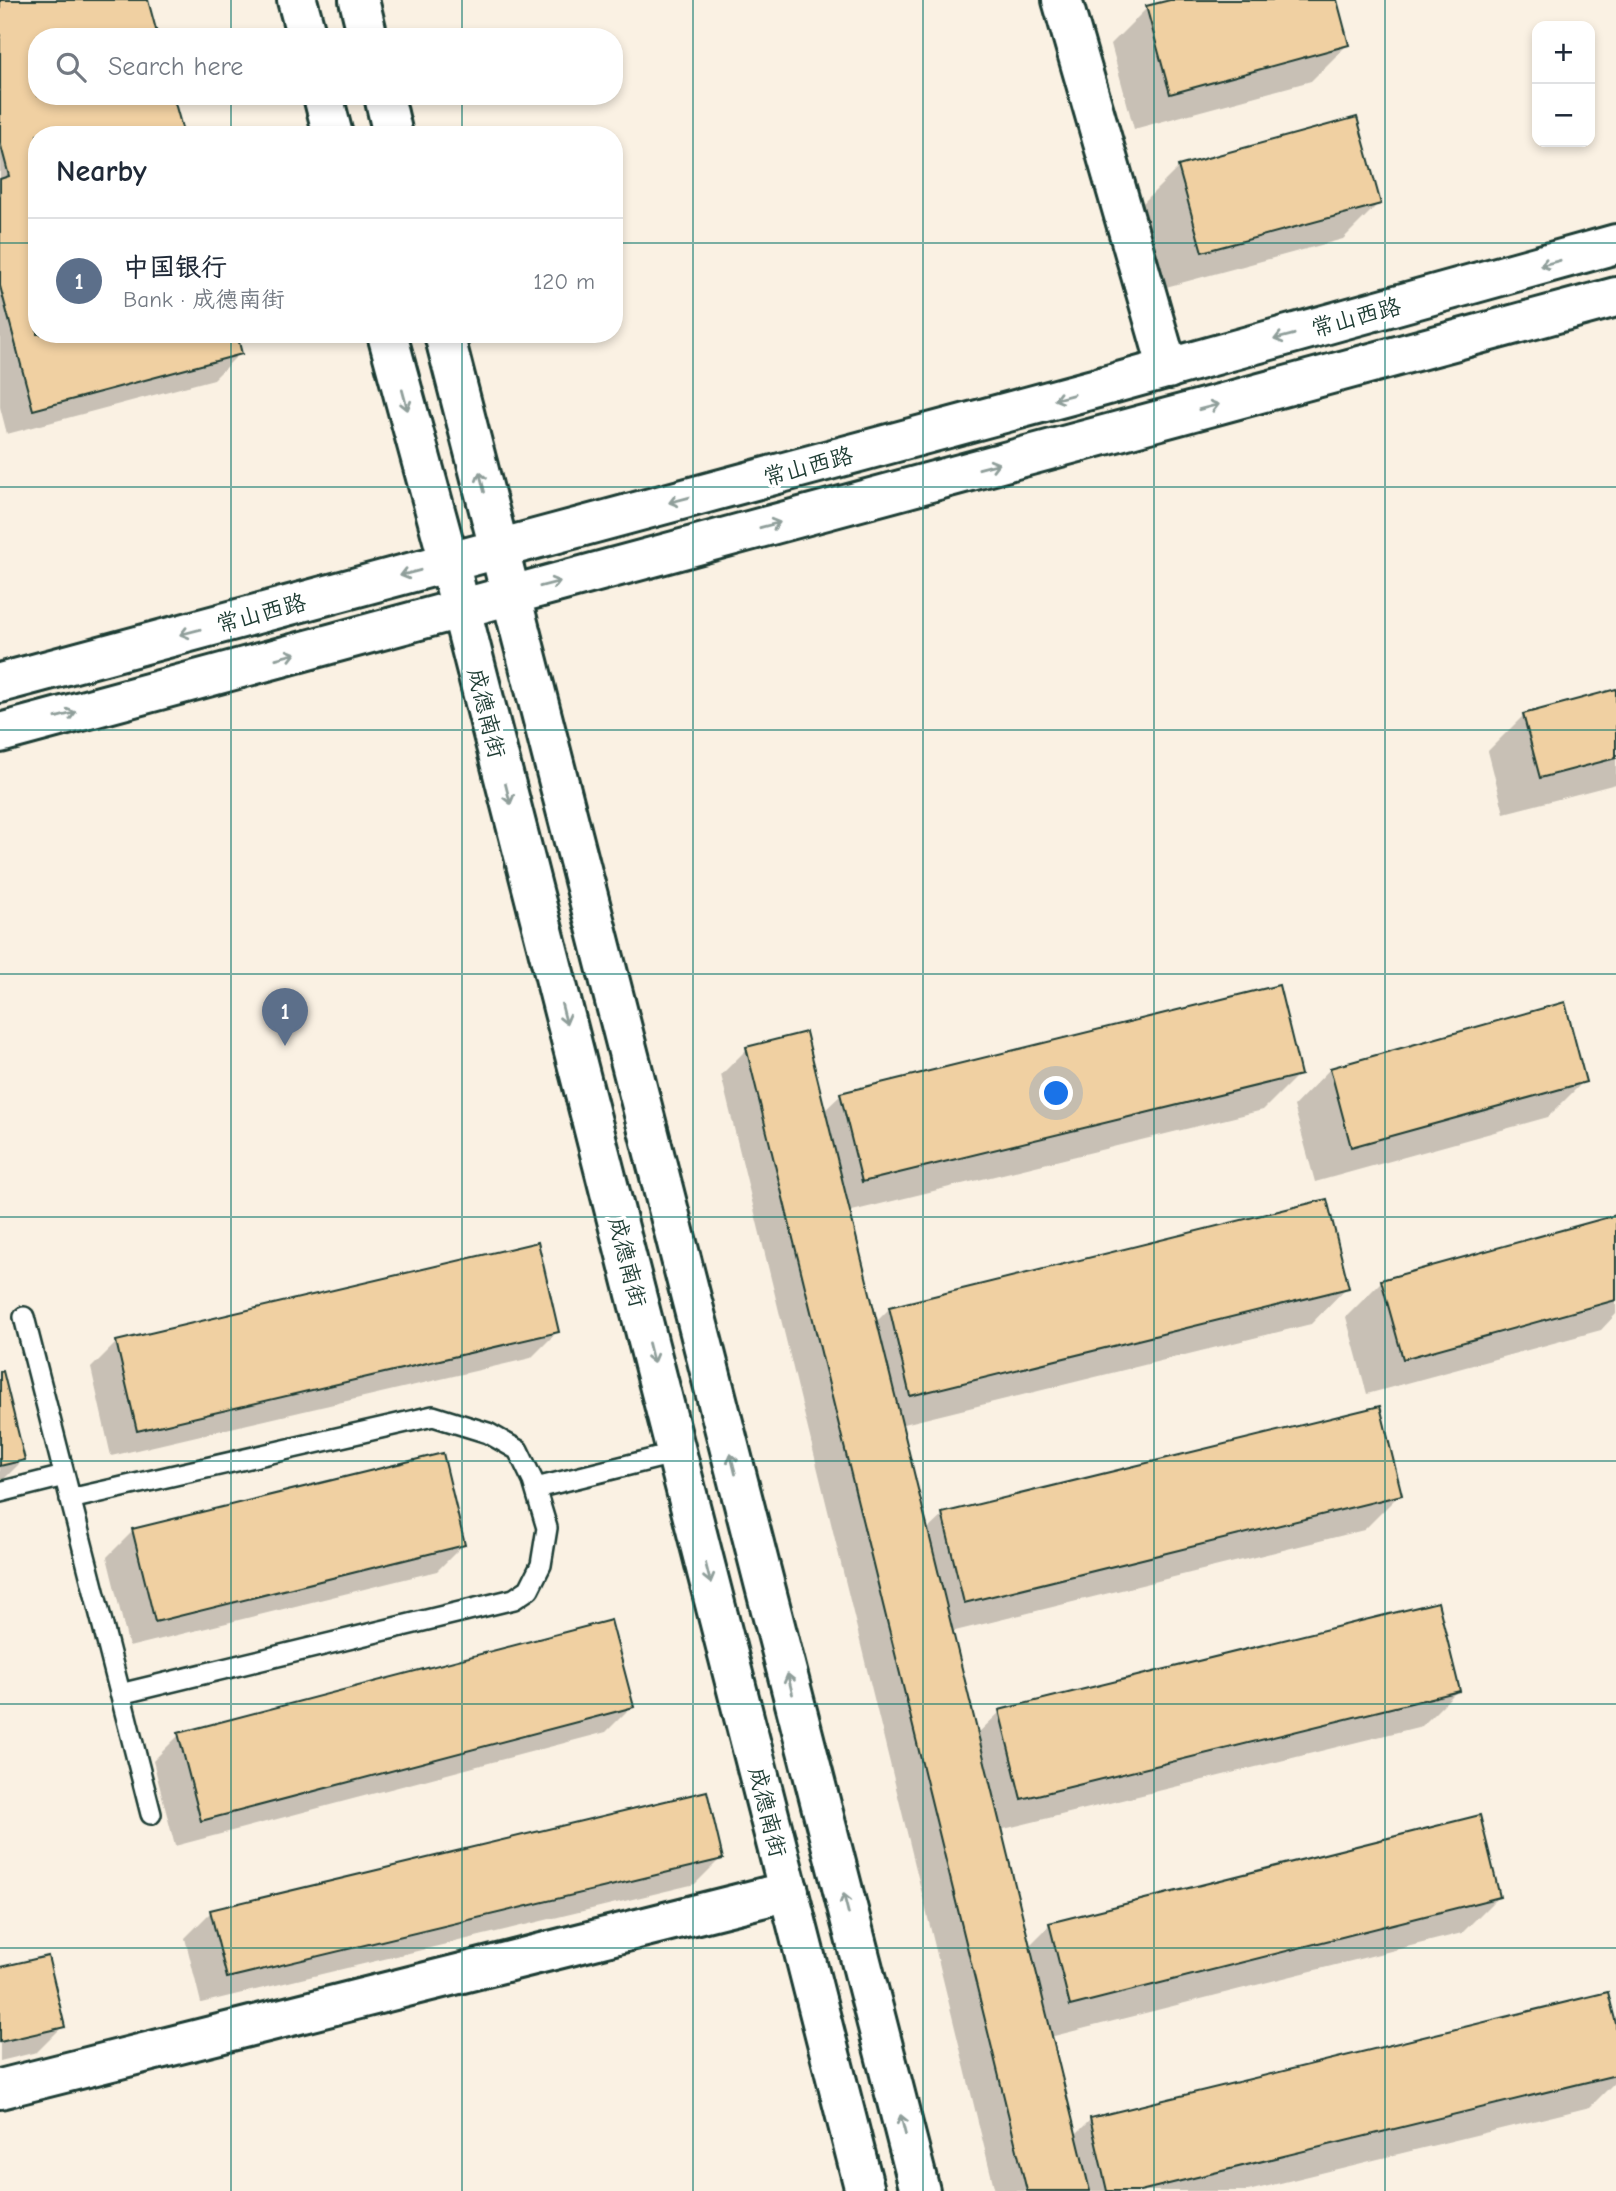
<!DOCTYPE html>
<meta charset="utf-8">
<style>
body{margin:0;font-family:"Comic Neue","LXGW WenKai TC",sans-serif;background:#f2f2f3;color:#1f2937}
.controls{position:absolute;right:21px;top:21px;display:grid;overflow:hidden;border-radius:14px;box-shadow:0 4px 10px #0003}
.controls button{width:63px;height:63px;display:grid;place-items:center;padding:0;border:0;border-bottom:2px solid #e0e1e3;background:#fff;color:#1f2937;font:35px sans-serif}
.you{position:absolute;left:1057px;top:1094px;width:24px;height:24px;margin:-18px;border:5px solid #fff;border-radius:50%;background:#1a73e8;box-shadow:0 0 0 10px #1a73e833}
.badge{display:grid;place-items:center;width:46px;height:46px;border-radius:50%;background:#0f766e;color:#fff;font-size:23px;font-weight:700}
.pin{position:absolute;translate:-50% -58px;filter:drop-shadow(0 2px 4px #0008)}
.pin::after{content:'';position:absolute;top:37px;width:24px;height:21px;background:inherit;clip-path:polygon(0 0,100% 0,50% 100%)}
.list{margin:0;padding:0;list-style:none}
h2{display:flex;justify-content:space-between;align-items:center;height:91px;margin:0;padding:0 28px;font-size:30px}
h2 small{font-size:23px;font-weight:400;color:#747a83}
.list li{display:grid;grid-template-columns:46px 1fr auto;gap:21px;align-items:center;box-sizing:border-box;height:126px;padding:0 28px;border-top:2px solid #e0e1e3}
.list b{display:block;font-size:26px;white-space:nowrap}
.list p{margin:0;font-size:23px;white-space:nowrap;color:#747a83}
.list em{font-size:23px;font-style:normal;color:#747a83}
.icon{flex:none;width:38px;height:38px;fill:none;stroke:currentColor;stroke-width:2;stroke-linecap:round;stroke-linejoin:round}
.map{position:relative;flex:none;width:1616px;height:2191px;overflow:hidden}
.search{position:absolute;background:#fff;box-shadow:0 4px 10px #0003;left:28px;top:28px;width:595px;height:77px;display:flex;align-items:center;gap:18px;box-sizing:border-box;padding:0 24px;border-radius:28px;color:#747a83;font-size:26px}
.panel{position:absolute;background:#fff;box-shadow:0 4px 10px #0003;left:28px;top:126px;width:595px;height:217px;border-radius:28px}
.map>svg:first-child{display:block}
.shadow{fill:#0003}
.building{fill:#f0d0a2;stroke:#1f3d34;stroke-width:2}
.lines{fill:none;stroke-linecap:round;stroke-linejoin:round}
.lane-casing{stroke:#1f3d34;stroke-width:24}
.street-casing{stroke:#1f3d34;stroke-width:44}
.secondary-casing{stroke:#1f3d34;stroke-width:44}
.lane{stroke:#fff;stroke-width:19}
.street{stroke:#fff;stroke-width:38}
.secondary{stroke:#fff;stroke-width:38}
.oneway{stroke:#8f9e9a}
.grid{fill:none;stroke:#0f766e;stroke-width:2;stroke-opacity:0.55}
.labels{text-anchor:middle;stroke-width:7;stroke-linejoin:round;paint-order:stroke}
.street-label{font-size:23px;fill:#1f3d34;stroke:#fff}
</style>
<div class="map">
<svg width="1616" height="2191" viewBox="0 0 1616 2191">
<rect width="100%" height="100%" fill="#faf1e3"/>
<filter id="ink" filterUnits="userSpaceOnUse"><feTurbulence type="fractalNoise" baseFrequency=".0143" numOctaves="2"/><feDisplacementMap in="SourceGraphic" scale="14" xChannelSelector="R" yChannelSelector="G"/><feConvolveMatrix kernelMatrix="1 2 1 2 8 2 1 2 1" color-interpolation-filters="sRGB"/></filter>
<g filter="url(#ink)">
<!-- shadow -->
<path class="shadow" d="M0,0h146l-109,37v297l203,19 -26,26 -207,55 -7,-27z
M1177,0h158l12,45 -36,36 -177,48 -23,-85 36,-36z
M1179,167l200,36 -36,36 -177,48 -23,-84z
M1616,691v93l-112,29 -16,-62 36,-36z
M747,1049l76,63 18,-17 458,-21 -36,36 -415,102 27,111 15,-15 457,-21 -36,37 -411,101 26,106 17,-16 457,-21 -36,36 -413,102 25,103 24,-23 458,-22 -36,36 -422,104 28,117 22,-22 448,-28 -36,36 -412,104 25,98 15,-15 526,-89v50l-26,26 -342,84h-253l-274,-1116z
M1330,1069l254,12 -36,36 -233,65 -21,-76z
M1616,1219v95l-15,16 -234,64 -21,-77 36,-36z
M557,1332l-26,26 -420,98 -20,-88 26,-26z
M0,1374l23,86 -23,23z
M133,1531l330,14 -26,26 -308,76 -22,-90z
M632,1706l-26,26 -431,114 -22,-85 26,-26z
M721,1858l-26,26 -494,119 -16,-65 26,-26z
M0,1969l63,57 -26,26 -37,9z"/>
<!-- building -->
<path class="building" d="M0,0h148l10,37h-121v59h136l11,39h-147v199h200l5,20 -209,56 -33,-124v-107l9,-3 -9,-34z
M1170,0h167l12,45 -179,49 -24,-88z
M1357,117l24,87 -179,48 -24,-86z
M1616,689v69l-76,20 -17,-64z
M1279,985l22,90 -439,107 -22,-89z
M1565,1002l21,80 -235,65 -21,-79z
M806,1032l284,1159h-63l-281,-1144z
M1327,1199l22,89 -439,108 -21,-89z
M1616,1215v85l-213,59 -22,-79z
M538,1242l21,90 -422,99 -21,-90z
M3,1371l22,89 -25,6v-94z
M1380,1406l22,89 -438,108 -22,-90z
M443,1453l22,92 -310,77 -23,-93z
M1438,1602l22,89 -439,108 -22,-89z
M611,1620l23,87 -433,114 -23,-88z
M707,1791l16,68 -496,119 -17,-68z
M1480,1815l20,82 -430,109 -21,-83z
M48,1956l17,71 -65,15v-75z
M1608,1992l8,32v51l-476,116h-33l-17,-73z"/>
<g class="lines">
<!-- lane casing -->
<g class="lane-casing">
<path id="lane" d="M24,1317l127,497
M536,1488l141,-35
M0,1492l64,-16
M70,1499l363,-83 55,17 30,17 15,31 14,47 -6,37 -12,24 -15,10 -394,95"/>
</g>
<!-- street casing -->
<g class="street-casing">
<path id="street" d="M1062,0l106,369
M0,2089l789,-198"/>
</g>
<!-- secondary casing -->
<g class="secondary-casing">
<path id="secondary" d="M297,0l10,37
M359,0l9,37
M323,96l10,39
M384,96l9,39
M387,334l62,228 416,1629
M444,334l476,1857
M0,683l1097,-295 519,-144
M0,733l1616,-436"/>
</g>
<!-- lane -->
<use href="#lane" class="lane"/>
<!-- street -->
<use href="#street" class="street"/>
<!-- secondary -->
<use href="#secondary" class="secondary"/>
</g>
<!-- one-way arrows -->
<defs><path id="oneway-shaft" d="M-6 0H5M1.5-3L5.5 0L1.5 3" fill="none" stroke-width="1.6" stroke-linecap="round" stroke-linejoin="round" transform="scale(1.75)"/></defs>
<g class="oneway">
<use href="#oneway-shaft" transform="translate(1550 263) rotate(165)"/>
<use href="#oneway-shaft" transform="translate(1284 337) rotate(165)"/>
<use href="#oneway-shaft" transform="translate(1064 397) rotate(165)"/>
<use href="#oneway-shaft" transform="translate(405 400) rotate(75)"/>
<use href="#oneway-shaft" transform="translate(1209 407) rotate(-15)"/>
<use href="#oneway-shaft" transform="translate(989 466) rotate(-15)"/>
<use href="#oneway-shaft" transform="translate(482 482) rotate(-104)"/>
<use href="#oneway-shaft" transform="translate(679 500) rotate(165)"/>
<use href="#oneway-shaft" transform="translate(770 525) rotate(-15)"/>
<use href="#oneway-shaft" transform="translate(410 573) rotate(165)"/>
<use href="#oneway-shaft" transform="translate(550 584) rotate(-15)"/>
<use href="#oneway-shaft" transform="translate(190 632) rotate(165)"/>
<use href="#oneway-shaft" transform="translate(286 656) rotate(-15)"/>
<use href="#oneway-shaft" transform="translate(66 715) rotate(-15)"/>
<use href="#oneway-shaft" transform="translate(508 794) rotate(76)"/>
<use href="#oneway-shaft" transform="translate(564 1014) rotate(76)"/>
<use href="#oneway-shaft" transform="translate(651 1353) rotate(76)"/>
<use href="#oneway-shaft" transform="translate(733 1464) rotate(-104)"/>
<use href="#oneway-shaft" transform="translate(708 1573) rotate(76)"/>
<use href="#oneway-shaft" transform="translate(790 1684) rotate(-104)"/>
<use href="#oneway-shaft" transform="translate(846 1904) rotate(-104)"/>
<use href="#oneway-shaft" transform="translate(903 2125) rotate(-104)"/>
</g>
</g>
<!-- grid -->
<path class="grid" d="M231,0v37M462,0v37M693,0v2191M923,0v2191M1154,0v2191M1385,0v2191M231,96v39M462,96v39M0,243h37M614,243h1002M231,334v1857M462,334v1857M0,487h1616M0,730h1616M0,974h1616M0,1217h1616M0,1461h1616M0,1704h1616M0,1948h1616"/>
<g class="labels">
<!-- street labels -->
<g class="street-label">
<text transform="translate(1356 317) rotate(-15)" y="8">常山西路</text>
<text transform="translate(808 466) rotate(-15)" y="8">常山西路</text>
<text transform="translate(261 613) rotate(-15)" y="8">常山西路</text>
<text transform="translate(487 713) rotate(76)" y="8">成德南街</text>
<text transform="translate(628 1262) rotate(76)" y="8">成德南街</text>
<text transform="translate(768 1812) rotate(76)" y="8">成德南街</text>
</g>
</g>
</svg>
<div class="controls">
<button>+</button>
<button>−</button>
</div>
<div class="you"></div>
<div class="pin badge" style="left:285px;top:1046px;background:#5c6f8a">1</div>
<div class="search"><svg class="icon" aria-label="search" viewBox="0 0 24 24"><circle cx="10" cy="10" r="6"/><path d="M15 15l6 6"/></svg>Search here</div>
<section class="panel">
<h2>Nearby<small></small></h2>
<ul class="list">
<li><span class="badge" style="background:#5c6f8a">1</span><div><b>中国银行</b><p>Bank · 成德南街</p></div><em>120 m</em></li>
</ul>
</section>
</div>
